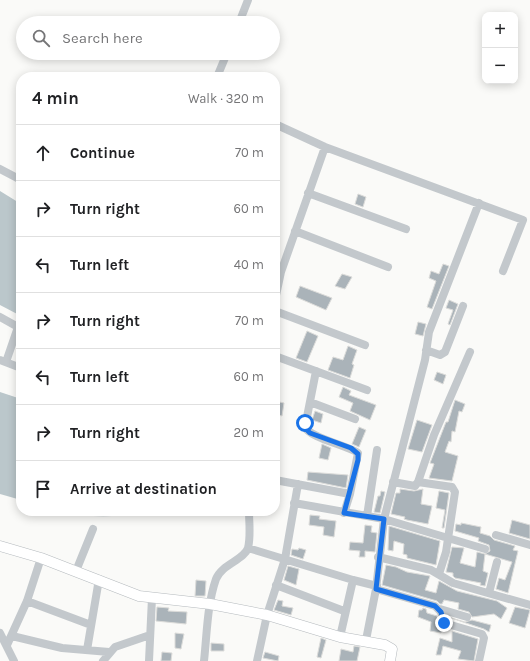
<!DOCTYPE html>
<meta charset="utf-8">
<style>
body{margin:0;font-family:Karla,sans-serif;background:#f2f2f2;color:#202124}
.controls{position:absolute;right:12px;top:12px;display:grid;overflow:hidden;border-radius:8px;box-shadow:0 2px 10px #0003}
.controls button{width:36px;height:36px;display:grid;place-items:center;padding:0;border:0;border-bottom:1px solid #e0e0e0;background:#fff;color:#202124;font:20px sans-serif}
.stop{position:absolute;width:12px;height:12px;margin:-9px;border:3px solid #1a73e8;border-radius:50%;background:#fff}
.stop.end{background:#1a73e8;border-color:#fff;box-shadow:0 1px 4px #0008}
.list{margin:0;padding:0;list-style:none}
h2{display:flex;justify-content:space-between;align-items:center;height:52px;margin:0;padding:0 16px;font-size:17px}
h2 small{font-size:13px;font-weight:400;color:#757577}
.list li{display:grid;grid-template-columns:26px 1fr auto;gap:12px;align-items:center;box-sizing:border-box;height:56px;padding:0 16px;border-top:1px solid #e0e0e0}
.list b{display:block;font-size:15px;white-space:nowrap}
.list em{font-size:13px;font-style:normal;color:#757577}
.icon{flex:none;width:22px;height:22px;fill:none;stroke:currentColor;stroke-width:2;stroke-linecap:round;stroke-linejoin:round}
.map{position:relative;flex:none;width:530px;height:661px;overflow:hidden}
.search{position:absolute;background:#fff;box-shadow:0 2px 10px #0003;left:16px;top:16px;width:264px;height:44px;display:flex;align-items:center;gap:10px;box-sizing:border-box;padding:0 14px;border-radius:22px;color:#757577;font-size:15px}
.panel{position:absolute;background:#fff;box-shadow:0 2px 10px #0003;left:16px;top:72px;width:264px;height:444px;border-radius:16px}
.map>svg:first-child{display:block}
.water{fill:#bbc7cb}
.building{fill:#aab3b9;stroke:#dcdcda}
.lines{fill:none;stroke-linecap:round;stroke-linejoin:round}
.major-casing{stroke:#b5babe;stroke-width:11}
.minor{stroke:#c3c8cc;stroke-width:8}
.major{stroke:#fff;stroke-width:10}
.route{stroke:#1a73e8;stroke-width:5}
</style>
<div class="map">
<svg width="530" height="661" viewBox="0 0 530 661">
<rect width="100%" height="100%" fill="#fafaf8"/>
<!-- water -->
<path class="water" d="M0,191l21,13v112l-21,-11z
M0,392l21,7v101l-21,-6z
M61,511h111c-37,3 -75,10 -111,0z"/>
<!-- building -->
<path class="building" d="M358,194l8,3 -3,10 -8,-3z
M443,264l6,2 -17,43 -5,-2 9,-26 -7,-3 2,-7 8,3z
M342,274l10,3 -7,12 -10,-3z
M300,286l32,12 -6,12 -30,-13z
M449,300l9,4 -8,21 -2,-1 5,-14 -7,-2z
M418,322l8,2 -3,12 -8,-2z
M307,331l11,5 -11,26 -11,-4z
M348,346l9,4 -5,14 2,1 -4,13 -22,-8 5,-13 10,3z
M437,372l9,3 -3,9 -9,-4z
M343,387l8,4 -2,4 27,10 -6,15 -20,-9 3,-8 -14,-6z
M455,400l10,4 -3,8 -3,-1 -4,21 -3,-1 -1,11 -2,-1 -4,11 13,4 -6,25 -23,-3 5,-14 -4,-1 16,-41h2z
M275,401l9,2 -2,13 -7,-2z
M315,411l8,3 -2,9 -9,-3z
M417,420l15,5 -10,27 -14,-3z
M359,427l7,3 -7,17 -7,-3z
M322,444l9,4 -3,12 -9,-2z
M308,472l40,3 -2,13 -39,-8z
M400,489l14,2 9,-2 -2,15 11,2 -4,18 -21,-4 -3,-1 1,-2 -14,-3 5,-21h4z
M381,491l4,1 -5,21 -6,-1 4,-16h2z
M439,491l10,2 -5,35h-2l3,-18 -9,-2z
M310,515l10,1 -1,3 17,2 -2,16 -11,-2 1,-8 -15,-2z
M512,520l18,5v14l-21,-6z
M461,523l20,4 -1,6 10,3 4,4 21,6 -2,4 5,1 -10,42 -12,-4 3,-11 6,2 7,-18 -27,-8 5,-3 -1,-6 -11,-4 1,-3 -24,-7 1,-7 5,1z
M365,525l7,1 -1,6 6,1 -2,19 -10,-1v6h-6l1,-6 -11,-1 1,-8 13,1z
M389,526l51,15 -4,24 -29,-7v-3l-4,-1 1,-10 -10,-3 -1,10 -5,-1z
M452,547l12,1 -4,15 15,4 2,-15 8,2 -2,17 5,2 -3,13 -5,-1 1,-2 -26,-5 -2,-2v-3l-7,-1z
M299,548l7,2 -3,9 -12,-4 1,-6 6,1z
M386,565l10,2 11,5 23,4 -5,14 11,3 3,-12 18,10 40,10 10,7 -6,11 -7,-5 -22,3 -3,-5 -11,-3 1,-6 -15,-3 -2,4h-2l-3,-3 -55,-16z
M288,566l11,3 -3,16 -12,-5z
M196,580l10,1 -1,15h-10z
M278,600l5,1 -1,5 11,2 -2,7 -17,-5z
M157,607l12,1 -1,3 19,1 -1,12 -30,-3z
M515,607l15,3 -5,18 -16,-5z
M423,608l3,1 1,4 10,3 2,9 3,3 -1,5 -11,-2 1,-9 -13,-5 1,-7h3z
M448,617l17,5 7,-2 19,5 -2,7 -5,-3z
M452,631l26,8 -4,22 -16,-2 3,-8 -18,-5 -2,9h-5l4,-17 12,4z
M175,633l9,1 -3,15 -6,-1z
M321,638l5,2 -5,18 -4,-1z
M211,643l13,1v7h-13z
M354,646l6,1 -3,14h-18l2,-12 12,3z
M162,652l10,1 -1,8h-10z
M265,652l14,4 -1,5 -15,-3z"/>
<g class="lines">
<!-- major casing -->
<g class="major-casing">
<path id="major" d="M0,546l41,12 98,38 71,8 57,11 73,22 45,8 7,4 -2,12"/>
</g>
<!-- minor -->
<path class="minor" d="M239,23l9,-23
M217,77l10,-24
M275,124l50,23 198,73 -20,51
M0,169l21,11
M308,193l98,36
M295,231l93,36
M275,300l6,-28 44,-125
M275,311l90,34
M0,317l18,10 -12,35
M426,350l14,5 5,-3 18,-46
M275,356l92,34
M0,360l21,8
M316,371l-11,56c5,11 41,18 53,26l-8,41
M310,402l45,17
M275,480l75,14 -6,19
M393,482l22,4 3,-4 16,-47 36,-83
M418,482l34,5 3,5 -9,60 -7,22
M294,503l90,16 101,30
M367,516l10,-66
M496,535l34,10
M248,548l105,32 24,6
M378,557l53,13 22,13 77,22
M76,571l17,-42
M276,585l68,26
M376,589l59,17 6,6 3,11 38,11 2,4 -5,23
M489,593l8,-31
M27,601l64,24
M440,609l27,8
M0,633l14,28
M12,636l50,12 47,4
M340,637l13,-57
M366,640l10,-51 8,-70 41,-159 4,-28 50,-129
M7,645l20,-44 14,-43
M87,650l12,-71
M103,661l12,-14 35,-12
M149,661l3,-63
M204,661c3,-27 3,-56 12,-82 6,-15 28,-19 32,-31 3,-12 1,-25 1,-37
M257,661l10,-46 18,-56 13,-75"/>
<!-- major -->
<use href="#major" class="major"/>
</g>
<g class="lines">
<!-- route -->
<path class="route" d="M305,423l2,7 3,3 41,15 7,6v6l-14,53 40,6 -8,70 59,17 6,6 3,11"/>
</g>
</svg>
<div class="controls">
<button>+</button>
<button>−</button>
</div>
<div class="stop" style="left:305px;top:423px"></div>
<div class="stop end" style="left:444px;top:623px"></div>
<div class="search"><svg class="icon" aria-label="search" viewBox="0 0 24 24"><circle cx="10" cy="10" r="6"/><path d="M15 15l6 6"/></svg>Search here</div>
<section class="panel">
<h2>4 min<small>Walk · 320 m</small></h2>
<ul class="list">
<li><svg class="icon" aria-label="ahead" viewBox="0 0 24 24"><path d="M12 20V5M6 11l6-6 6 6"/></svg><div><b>Continue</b></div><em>70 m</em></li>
<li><svg class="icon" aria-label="right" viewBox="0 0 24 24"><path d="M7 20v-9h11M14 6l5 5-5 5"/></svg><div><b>Turn right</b></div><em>60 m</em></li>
<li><svg class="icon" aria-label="left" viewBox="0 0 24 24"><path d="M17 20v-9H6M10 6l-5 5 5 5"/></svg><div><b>Turn left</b></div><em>40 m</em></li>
<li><svg class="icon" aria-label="right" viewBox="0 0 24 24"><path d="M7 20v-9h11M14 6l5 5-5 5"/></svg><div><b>Turn right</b></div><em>70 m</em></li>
<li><svg class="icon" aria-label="left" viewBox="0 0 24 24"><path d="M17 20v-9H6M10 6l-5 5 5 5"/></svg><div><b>Turn left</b></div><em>60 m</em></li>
<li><svg class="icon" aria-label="right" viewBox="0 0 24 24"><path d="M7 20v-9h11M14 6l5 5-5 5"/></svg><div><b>Turn right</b></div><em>20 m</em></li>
<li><svg class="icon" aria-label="arrive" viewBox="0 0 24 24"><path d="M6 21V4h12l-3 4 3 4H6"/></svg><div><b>Arrive at destination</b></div></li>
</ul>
</section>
</div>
